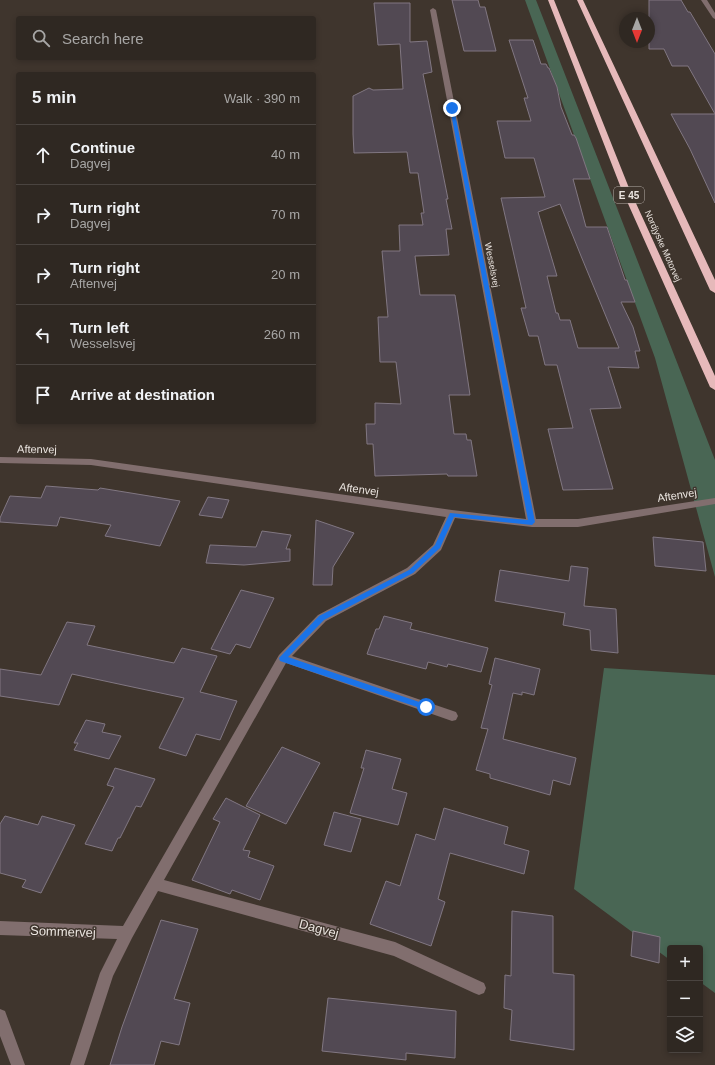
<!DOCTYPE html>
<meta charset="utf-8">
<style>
body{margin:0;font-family:Helvetica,sans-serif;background:#37302a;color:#f1f3f6}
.controls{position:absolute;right:12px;bottom:12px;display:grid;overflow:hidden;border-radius:4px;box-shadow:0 2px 6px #0003}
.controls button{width:36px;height:36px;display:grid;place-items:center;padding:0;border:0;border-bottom:1px solid #4a4440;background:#2f2822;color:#f1f3f6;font:20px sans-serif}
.compass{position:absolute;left:619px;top:12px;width:36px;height:36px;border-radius:50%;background:#2f2822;box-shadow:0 2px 6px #0003;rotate:180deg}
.stop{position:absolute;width:12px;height:12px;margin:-9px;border:3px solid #1a73e8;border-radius:50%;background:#fff}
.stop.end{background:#1a73e8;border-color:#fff;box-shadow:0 1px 4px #0008}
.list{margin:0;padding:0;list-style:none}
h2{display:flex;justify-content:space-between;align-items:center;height:52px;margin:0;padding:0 16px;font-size:17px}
h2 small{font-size:13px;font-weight:400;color:#a7a6a5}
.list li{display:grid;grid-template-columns:26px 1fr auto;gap:12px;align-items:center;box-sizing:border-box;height:60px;padding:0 16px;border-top:1px solid #4a4440}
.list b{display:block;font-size:15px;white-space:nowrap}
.list p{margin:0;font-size:13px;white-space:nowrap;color:#a7a6a5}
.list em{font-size:13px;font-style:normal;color:#a7a6a5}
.icon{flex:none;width:22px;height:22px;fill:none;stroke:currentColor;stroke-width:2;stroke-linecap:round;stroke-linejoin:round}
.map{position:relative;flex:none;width:715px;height:1065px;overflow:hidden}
.search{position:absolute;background:#2f2822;box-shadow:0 2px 6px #0003;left:16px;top:16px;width:300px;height:44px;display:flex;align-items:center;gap:10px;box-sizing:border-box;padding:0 14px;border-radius:4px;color:#a7a6a5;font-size:15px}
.panel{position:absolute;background:#2f2822;box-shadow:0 2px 6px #0003;left:16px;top:72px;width:300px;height:352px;border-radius:4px}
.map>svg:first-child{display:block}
.green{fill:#496654}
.building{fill:#524953;stroke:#817782;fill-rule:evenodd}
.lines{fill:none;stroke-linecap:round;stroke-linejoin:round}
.minor{fill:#816e6e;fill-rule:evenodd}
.highway{fill:#e6b9ba;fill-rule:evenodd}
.route{fill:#1a73e8}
.labels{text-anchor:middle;stroke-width:3;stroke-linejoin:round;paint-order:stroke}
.far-street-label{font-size:9px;fill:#ebe5e0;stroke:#3f352d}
.shield{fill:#3f352d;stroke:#b7b0aa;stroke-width:1}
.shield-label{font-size:10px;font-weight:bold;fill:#ebe5e0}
.street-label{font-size:11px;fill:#ebe5e0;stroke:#3f352d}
.near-street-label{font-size:13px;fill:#ebe5e0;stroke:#3f352d}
</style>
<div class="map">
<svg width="715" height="1065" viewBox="0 0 715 1065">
<rect width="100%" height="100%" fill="#3f352d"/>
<!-- green -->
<path class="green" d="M525,0h11l179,460v117l-60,-219z
M604,668l111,7v318l-15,-11v-34h-30v12l-96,-71z"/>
<!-- building -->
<path class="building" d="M452,0h26l2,7h5l11,44h-32z
M649,0h32l7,12h2l25,42v149l-25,-54 -19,-35h44l-27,-48h-16l-8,-17h-15z
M374,3h36v39l17,-1 5,31 -9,2 25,125h-2l6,30h-6l3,26 -34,1 5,39h35l15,100h-21l5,39h12l1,6h4l6,36h-29l-1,-2 -72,2 -2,-32h-6l-1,-20h9v-21l26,1 -5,-42h-16l-2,-45h10l-6,-66h18l-1,-26h24l-2,-12h3l-6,-40h-8l-3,-21 -53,1 -1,-19v-38l16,-8 4,2 30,-1 -3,-45 -22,1z
M509,40h24l8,24h5l2,4h1l8,19 4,20 11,28h2l2,3 14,41h-17l13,48h21l18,53h2l8,22h-14l12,25 7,24h-5l4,17 -31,-1 13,41 -31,1 23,80 -50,1 -15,-61 25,-1 -16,-63h-12l-7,-29h-9l-8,-28h5l-25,-110 44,-1 -11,-39h-29l-8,-37h34l-7,-23h4zM560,204l21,52 38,92h-41l-8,-28h-10l-2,-7h-2l-9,-37h10l-19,-64z
M46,486l52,4 2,-2 80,13 -20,45 -55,-10 6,-11 -51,-8 -3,9 -57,-4v-4l10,-22 31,2z
M208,497l21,3 -7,18 -23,-3z
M316,520l38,13 -21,34 -1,18h-19z
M262,531l29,4 -5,14h4v12l-46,4 -38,-2 4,-18 46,2z
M653,537l50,5 3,29 -51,-5z
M571,566l17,2 -4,38 32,3 2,44 -27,-3 -1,-20 -27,-5 2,-12 -70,-12 5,-31 69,11z
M241,590l33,8 -24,50 -14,-4 -6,10 -19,-5z
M384,616l28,7 -2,6 78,19 -7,24 -33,-8 -1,3 -19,-5 -2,7 -59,-15 9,-25h3z
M67,622l28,4 -8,19 87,18 8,-15 35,8 -17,36 37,9 -17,39 -24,-6 -10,22 -27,-8 25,-50 -112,-24 -13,31 -59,-9v-27l41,6z
M495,658l45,11 -6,26 -12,-3v3l-9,-2 -10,46 73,19 -6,27 -17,-5 -3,15 -60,-17v-4l-14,-4 12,-41 -7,-1 11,-43 -3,-1z
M86,720l19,4 -3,8 19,4 -12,23 -35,-9 4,-7h-4z
M282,747l38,16 -34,61 -40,-18z
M366,750l35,9 -9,30 15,4 -9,32 -48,-12 14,-45h-3z
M115,768l40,11 -14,28 -5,-1 -16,32h-2l-6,13 -27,-7 29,-57 -7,-2z
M226,798l34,17 -17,35 7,1 -2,6 26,9 -14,34 -28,-10 -2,4 -38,-14 28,-58 -7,-3z
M444,808l64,19 -4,17 25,7 -5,23 -74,-21 -12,46 7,3 -14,44 -61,-22 16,-43 14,5 16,-52 19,6z
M334,812l27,7 -10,33 -27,-7z
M5,816l33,9 4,-9 33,9 -34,68 -19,-6 4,-7 -26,-7v-49z
M512,911l41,5v57l21,2v75l-64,-10 2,-30 -8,-2 1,-33 6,1z
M161,920l37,9 -24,70 16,4 -11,42 -18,-4 -7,24h-44l12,-38z
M633,931l27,6 -1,26 -28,-7z
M328,998l128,13 -1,47 -49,-5v7l-84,-9z"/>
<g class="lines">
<!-- minor -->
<path class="minor" d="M701,0h6l8,13v6l-2,-1z
M433,8l3,2 100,509h42l137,-21v6l-137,23h-46l-77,-9 -14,32 -26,24 -89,47 -34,35 164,56 2,4 -2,4 -4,1 -166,-58 -122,217 231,62 89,41 2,5 -2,5 -5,2 -5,-2 -80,-37 -236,-65 -26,47 -19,38 -29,89h-14l30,-92 17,-34 -117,-4v-14l123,5 156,-271 39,-40 89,-47 26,-23 13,-28 -355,-52 -91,-2v-6l91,2 361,51 74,9 -96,-509z
M0,1009l5,2 20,54h-14l-11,-29z"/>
<!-- highway -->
<path class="highway" d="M548,0h6l75,188 86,188v14l-5,-3 -89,-199z
M577,0h6l132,280v13l-5,-3z"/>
</g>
<!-- route -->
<path class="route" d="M452,107l2,1 81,414 -3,3 -78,-8 -14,31 -27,25 -89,47 -36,37 140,48 1,2 -3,3 -146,-49 -1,-3 40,-42 90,-46 26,-25 15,-32 78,7 -78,-412z"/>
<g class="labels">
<!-- far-street labels -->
<g class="far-street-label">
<text transform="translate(663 246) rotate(66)" y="3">Nordjyske Motorvej</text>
<text transform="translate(492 265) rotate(79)" y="3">Wesselsvej</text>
</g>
<!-- shield labels -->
<rect class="shield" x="614" y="187" width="30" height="16" rx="3"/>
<g class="shield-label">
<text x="629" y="199">E 45</text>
</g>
<!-- street labels -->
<g class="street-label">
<text transform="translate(37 449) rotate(1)" y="4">Aftenvej</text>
<text transform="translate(359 489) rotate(8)" y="4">Aftenvej</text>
<text transform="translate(677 495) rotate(-9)" y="4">Aftenvej</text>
</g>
<!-- near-street labels -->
<g class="near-street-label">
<text transform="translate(319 928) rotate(15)" y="5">Dagvej</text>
<text transform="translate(63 931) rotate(2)" y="5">Sommervej</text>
</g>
</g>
</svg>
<div class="controls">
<button>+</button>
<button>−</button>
<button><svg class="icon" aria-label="layers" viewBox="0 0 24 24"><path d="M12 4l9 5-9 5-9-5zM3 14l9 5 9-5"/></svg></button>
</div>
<svg class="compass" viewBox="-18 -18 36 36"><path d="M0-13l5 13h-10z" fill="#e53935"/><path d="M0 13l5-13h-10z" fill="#a7a6a5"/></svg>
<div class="stop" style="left:426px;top:707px"></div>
<div class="stop end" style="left:452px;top:108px"></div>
<div class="search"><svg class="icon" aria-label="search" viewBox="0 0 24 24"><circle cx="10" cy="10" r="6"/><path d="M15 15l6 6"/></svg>Search here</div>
<section class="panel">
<h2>5 min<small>Walk · 390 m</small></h2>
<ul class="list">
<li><svg class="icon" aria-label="ahead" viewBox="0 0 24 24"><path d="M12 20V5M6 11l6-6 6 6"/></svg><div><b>Continue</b><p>Dagvej</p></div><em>40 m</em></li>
<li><svg class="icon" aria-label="right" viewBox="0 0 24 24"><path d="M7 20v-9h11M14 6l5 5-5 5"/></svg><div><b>Turn right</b><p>Dagvej</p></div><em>70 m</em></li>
<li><svg class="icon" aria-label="right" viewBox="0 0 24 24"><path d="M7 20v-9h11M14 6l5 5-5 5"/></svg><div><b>Turn right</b><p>Aftenvej</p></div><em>20 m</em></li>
<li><svg class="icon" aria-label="left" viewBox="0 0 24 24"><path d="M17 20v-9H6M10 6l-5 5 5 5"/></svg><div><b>Turn left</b><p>Wesselsvej</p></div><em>260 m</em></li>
<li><svg class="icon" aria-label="arrive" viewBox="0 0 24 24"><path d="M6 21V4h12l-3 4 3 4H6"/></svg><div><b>Arrive at destination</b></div></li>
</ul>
</section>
</div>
